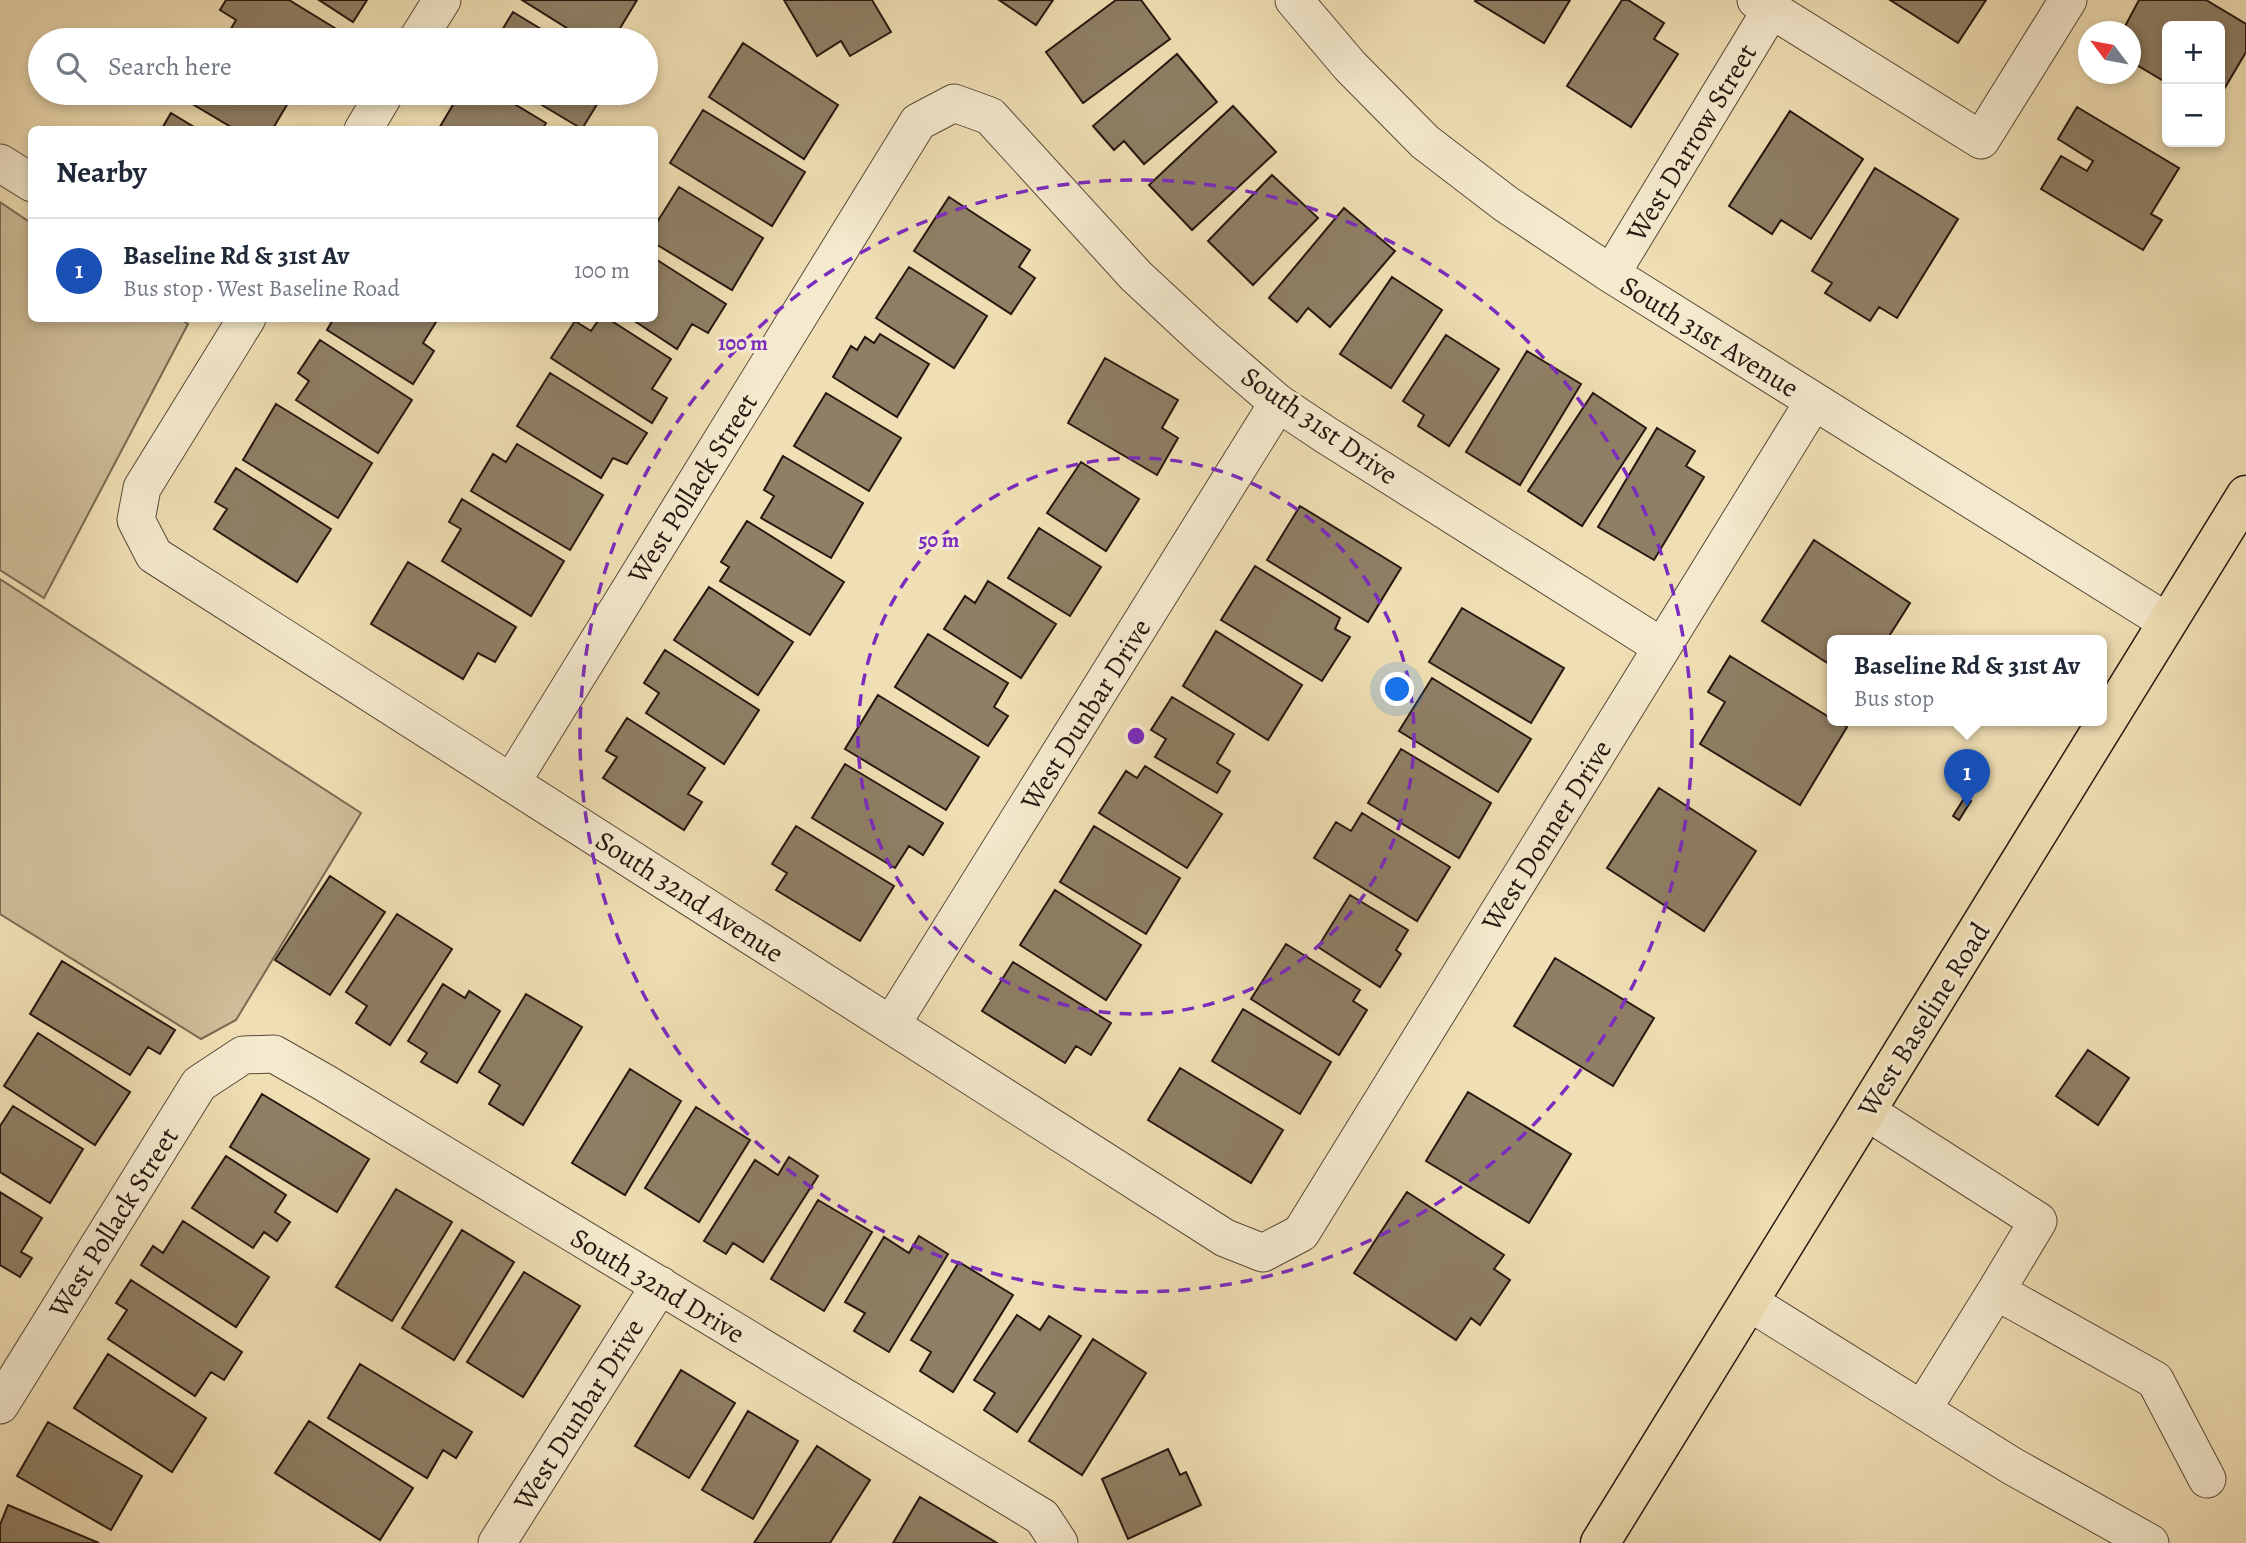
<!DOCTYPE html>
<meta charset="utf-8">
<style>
body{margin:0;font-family:Alegreya,serif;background:#f6f6f7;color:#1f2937}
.controls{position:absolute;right:21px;top:21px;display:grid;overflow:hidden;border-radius:10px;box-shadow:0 4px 10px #0003}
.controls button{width:63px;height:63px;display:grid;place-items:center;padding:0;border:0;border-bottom:2px solid #e0e1e3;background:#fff;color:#1f2937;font:35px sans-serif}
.compass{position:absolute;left:2078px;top:21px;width:63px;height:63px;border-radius:50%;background:#fff;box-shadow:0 4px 10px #0003;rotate:302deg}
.you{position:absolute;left:1398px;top:690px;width:24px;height:24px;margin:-18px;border:5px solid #fff;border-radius:50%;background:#1a73e8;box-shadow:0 0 0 10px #1a73e833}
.badge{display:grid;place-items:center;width:46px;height:46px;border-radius:50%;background:#8f2418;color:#fff;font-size:23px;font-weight:700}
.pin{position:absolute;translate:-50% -58px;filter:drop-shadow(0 2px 4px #0008)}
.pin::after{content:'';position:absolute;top:37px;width:24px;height:21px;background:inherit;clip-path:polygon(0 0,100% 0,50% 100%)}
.popup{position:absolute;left:1827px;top:635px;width:280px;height:91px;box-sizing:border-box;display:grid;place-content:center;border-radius:10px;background:#fff;filter:drop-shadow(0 2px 5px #0005);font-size:23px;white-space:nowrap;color:#747a83}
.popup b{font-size:26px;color:#1f2937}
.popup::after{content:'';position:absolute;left:50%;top:100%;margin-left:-14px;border:14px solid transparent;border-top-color:#fff}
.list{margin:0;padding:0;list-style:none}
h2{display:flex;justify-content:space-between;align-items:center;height:91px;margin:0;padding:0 28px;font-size:30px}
h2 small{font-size:23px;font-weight:400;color:#747a83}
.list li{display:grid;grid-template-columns:46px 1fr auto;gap:21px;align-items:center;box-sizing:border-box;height:105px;padding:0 28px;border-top:2px solid #e0e1e3}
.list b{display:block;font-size:26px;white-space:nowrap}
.list p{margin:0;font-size:23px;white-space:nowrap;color:#747a83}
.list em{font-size:23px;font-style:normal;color:#747a83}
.icon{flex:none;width:38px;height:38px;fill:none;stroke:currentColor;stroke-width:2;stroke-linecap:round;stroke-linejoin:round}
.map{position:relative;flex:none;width:2246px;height:1543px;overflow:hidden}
.search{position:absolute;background:#fff;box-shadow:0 4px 10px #0003;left:28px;top:28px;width:630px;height:77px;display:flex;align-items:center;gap:18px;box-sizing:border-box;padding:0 24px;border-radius:38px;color:#747a83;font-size:26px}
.panel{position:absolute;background:#fff;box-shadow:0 4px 10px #0003;left:28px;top:126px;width:630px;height:196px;border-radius:10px}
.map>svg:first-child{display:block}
.green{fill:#cebd98;stroke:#7a6a54;stroke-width:2}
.building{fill:#8f7f65;stroke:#26170f;stroke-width:2}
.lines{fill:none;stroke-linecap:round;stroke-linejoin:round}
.minor-casing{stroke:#584938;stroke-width:39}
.major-casing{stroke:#26170f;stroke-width:41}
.minor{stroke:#f5eace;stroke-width:37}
.major{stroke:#f0dfb4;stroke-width:38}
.ring{fill:none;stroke:#7b2cbf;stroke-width:3.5;stroke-dasharray:12 9}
.labels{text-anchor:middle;stroke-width:6;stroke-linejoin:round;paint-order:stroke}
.street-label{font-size:28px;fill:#26170f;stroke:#f5eace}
.centre{fill:#7b2cbf;stroke:#f5eace;stroke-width:3.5}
.ring-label{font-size:21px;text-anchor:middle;font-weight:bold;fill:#7b2cbf;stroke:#f5eace;stroke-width:6;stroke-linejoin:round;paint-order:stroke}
</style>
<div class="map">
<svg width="2246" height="1543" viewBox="0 0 2246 1543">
<rect width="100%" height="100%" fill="#f0dfb4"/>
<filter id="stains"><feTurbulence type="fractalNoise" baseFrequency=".00286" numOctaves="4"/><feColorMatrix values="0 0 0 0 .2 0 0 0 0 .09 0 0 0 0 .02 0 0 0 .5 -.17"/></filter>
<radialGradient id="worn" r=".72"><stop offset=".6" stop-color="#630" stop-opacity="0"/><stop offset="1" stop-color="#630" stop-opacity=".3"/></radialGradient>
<!-- green -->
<path class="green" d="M0,202l31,21 1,95h147l9,6 -144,274 -44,-28z
M0,579l361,234 -125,207 -35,19 -201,-125z"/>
<!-- building -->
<path class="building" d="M226,0h63l54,33 -4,7h-101l-10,-6 8,-14 -16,-10z
M319,0h48l-14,22z
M522,0h115l-24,40h-27z
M784,0h88l19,32 -41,24 -9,-15 -24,15z
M999,0h54l-17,25z
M1116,0h25l29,39 -87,64 -37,-51z
M1476,0h94l-26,43 -69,-42z
M1622,0h6l36,23 -10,16 24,15 -47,73 -64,-41z
M1890,0h96l-28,43z
M2139,0h67l40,24v28l-26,44v-70h-53v57l-37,-22v-29h-8z
M513,12l46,28h-63z
M743,43l95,62 -34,54 -95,-62z
M1177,54l40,48 -73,62 -20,-23 -10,9 -21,-24z
M174,93h120l-22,37h-36z
M460,93h36l50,30 -4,7h-104z
M522,93h82l-22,36z
M1233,106l43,46 -84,78 -43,-45z
M2077,107l102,61 -28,46 11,6 -19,30 -102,-61 20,-33 26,15 6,-10 -35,-22z
M703,110l102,62 -33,54 -102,-63z
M1790,111l73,48 -52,80 -30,-19 -9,14 -43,-28z
M171,113l28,17h-38z
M1875,168l83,51 -61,99 -18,-11 -9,14 -45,-28 7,-10 -20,-12z
M1272,175l46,43 -65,67 -45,-44z
M679,187l84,51 -31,52 -78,-47v-16z
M949,197l81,53 -11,17 16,11 -24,36 -97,-63z
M1344,208l51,43 -65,76 -22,-19 -11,14 -28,-24z
M654,258l72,46 -18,29 -16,-9 -15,25 -47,-31h24z
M909,267l78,49 -33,52 -78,-50z
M1392,277l50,33 -51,78 -51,-34z
M334,318h96l6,4 -13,21 11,8 -21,33 -86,-54z
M600,318h7l64,41 -19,30 15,9 -15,25 -101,-65 24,-37 16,10z
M880,334l49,30 -32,53 -64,-40 18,-31 6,4 8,-13 9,6z
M1446,335l53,34 -50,77 -31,-20 6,-11 -21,-14z
M320,340l92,60 -34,53 -82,-53 13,-19 -11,-8z
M1527,351l54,33 -61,101 -54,-33z
M1105,358l73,42 -16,28 16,10 -21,37 -89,-52z
M550,373l97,60 -20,31 -14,-6 -12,20 -84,-52z
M826,393l75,45 -32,53 -75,-45z
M1593,393l53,35 -64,98 -54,-35z
M276,404l96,59 -34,55 -95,-58z
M1657,428l38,23 -9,15 18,11 -50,83 -56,-33z
M517,444l86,51 -33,55 -99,-59 22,-37 13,8z
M783,456l80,47 -32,55 -70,-40 13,-22 -10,-6z
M1081,462l58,37 -33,52 -59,-38z
M236,468l95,61 -34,53 -83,-53 13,-20 -12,-7z
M462,499l102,62 -33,55 -89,-55 19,-32 -12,-7z
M1300,506l101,62 -33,54 -101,-62z
M747,521l97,61 -34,53 -90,-54 9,-14 -8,-5z
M1039,528l62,39 -31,49 -62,-38z
M1814,540l96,63 -24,38h-54v25l-70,-45z
M408,562l108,65 -21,35 -17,-9 -15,26 -92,-55z
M1255,566l85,52 -5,11 15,8 -28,44 -101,-61z
M988,581l68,43 -35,54 -77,-49 21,-33 10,7z
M709,587l84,55 -35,53 -84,-55z
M1462,608l102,60 -33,55 -102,-61z
M1216,631l86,54 -34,55 -85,-54z
M928,634l80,49 -14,24 14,9 -20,30 -93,-59z
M665,650l94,60 -35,54 -78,-51 13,-20 -15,-10z
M1730,656l102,63v2h5l10,6 -47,78 -100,-61 25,-42 -17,-10z
M1432,678l99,61 -33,53 -99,-61z
M878,695l101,62 -33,53 -101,-61z
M1172,697l62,37 -17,29 13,8 -13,22 -62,-36 11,-18 -15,-9z
M627,718l78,50 -17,26 14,8 -18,28 -81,-52 14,-21 -11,-6z
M1401,749l90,54 -32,55 -91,-55z
M845,764l98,59 -20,32 -14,-9 -14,22 -83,-50z
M1145,766l77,48 -35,54 -88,-55 27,-42 11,7z
M1659,788l97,63 -52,80 -97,-63z
M1965,797l6,4 -12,19 -6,-4z
M1362,813l88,54 -33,54 -103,-63 22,-36 15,9z
M796,826l98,60 -34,55 -84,-51 11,-17 -15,-9z
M1094,826l86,52 -34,56 -86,-52z
M330,876l55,36 -55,83 -55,-35z
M1055,890l86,55 -35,55 -86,-55z
M1350,895l58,35 -12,20 5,4 -21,33 -62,-40z
M397,914l55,35 -62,96 -34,-22 11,-17 -21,-14z
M1286,944l74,46 -7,11 14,9 -28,45 -88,-56z
M1555,958l99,60 -41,68 -99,-60z
M62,961l113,69 -15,24 -12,-7 -18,28 -100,-61z
M1013,962l98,61 -20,32 -15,-9 -11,17 -83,-52z
M443,984l22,14 4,-7 31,20 -43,72 -36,-21 6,-9 -19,-12z
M526,994l56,33 -59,98 -34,-21 11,-19 -21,-13z
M1243,1009l88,53 -31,52 -88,-53z
M38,1033l92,59 -35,53 -91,-59z
M2088,1050l41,28 -31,47 -42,-29z
M1180,1068l103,62 -32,53 -103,-63z
M630,1069l51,32 -56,94 -53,-32z
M1468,1092l103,62 -42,69 -103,-62z
M262,1094l107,65 -32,53 -107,-65z
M13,1106l70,43 -33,54 -50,-31v-46z
M696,1107l54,33 -51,82 -54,-34z
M226,1156l60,39 -11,17 15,10 -13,19 -13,-9 -11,16 -61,-40z
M789,1157l29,19 -55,86 -30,-19 -7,11 -22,-13 51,-81 23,15z
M396,1189l56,33 -60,99 -56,-34z
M0,1192l42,26 -21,34 11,6 -12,19 -20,-12z
M1407,1192l97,63 -10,14 16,11 -30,45 -9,-7 -15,22 -102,-67z
M818,1200l54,32 -48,79 -53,-32z
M183,1221l86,56 -33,50 -95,-62 12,-19 10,7z
M462,1230l52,32 -60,98 -52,-32z
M919,1236l29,18 -59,98 -35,-21 11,-18 -20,-11 39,-65 25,16z
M959,1262l54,33 -60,97 -33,-21 11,-19 -20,-12z
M524,1272l56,34 -57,91 -56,-35z
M131,1280l111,72 -18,28 -13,-8 -16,24 -87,-57 19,-29 -11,-7z
M1017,1315l23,15 9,-14 32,20 -64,96 -33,-22 11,-17 -21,-13z
M1093,1339l53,34 -64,102 -53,-34z
M108,1354l98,64 -34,54 -98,-64z
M360,1364l112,68 -16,26 -13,-8 -16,28 -99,-60z
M681,1370l54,33 -46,75 -54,-32z
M748,1411l50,30 -45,78 -51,-29z
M309,1421l104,67 -33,52 -105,-67z
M48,1422l94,54 -31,54 -94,-54z
M817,1446l53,34 -40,63h-76z
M1168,1449l12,26 6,-3 15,33 -73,34 -26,-60z
M920,1497l77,46h-104z
M8,1505l91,38h-99v-18z"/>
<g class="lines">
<!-- minor casing -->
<g class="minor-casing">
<path id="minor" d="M1294,0l56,66 75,76 81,62 105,70 556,348
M1756,0l225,140 87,-140
M417,40l25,-40
M363,130l22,-37
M0,163l32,20
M1611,274l160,-264
M247,318l-105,170 -6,32 18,35 1071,683 38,15 38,-20 513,-832
M511,783l407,-661 36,-19 36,13 146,160 70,65 72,62 48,32 336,212
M891,1025l387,-622
M1866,1111l172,110 -42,70
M1749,1302l263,164 138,77
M0,1405l199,-321 44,-29 31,-1 51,29 717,434 17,26
M1922,1410l74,-119 159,89 52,99
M497,1543l163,-258"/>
</g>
<!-- major casing -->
<g class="major-casing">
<path id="major" d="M1600,1543l646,-1048"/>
</g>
<!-- minor -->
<use href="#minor" class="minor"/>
<!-- major -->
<use href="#major" class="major"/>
</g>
<!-- distance rings -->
<g class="ring">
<circle cx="1136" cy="736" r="278"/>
<circle cx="1136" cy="736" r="556"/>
</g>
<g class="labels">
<!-- street labels -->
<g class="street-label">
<text transform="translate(1691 142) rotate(-59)" y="10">West Darrow Street</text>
<text transform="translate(1710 336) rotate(32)" y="10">South 31st Avenue</text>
<text transform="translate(1320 425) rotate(35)" y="10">South 31st Drive</text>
<text transform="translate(692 488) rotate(-58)" y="10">West Pollack Street</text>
<text transform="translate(1085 714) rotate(-58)" y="10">West Dunbar Drive</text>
<text transform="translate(1546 835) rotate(-58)" y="10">West Donner Drive</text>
<text transform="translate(690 896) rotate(33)" y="10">South 32nd Avenue</text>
<text transform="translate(1923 1019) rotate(-58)" y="10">West Baseline Road</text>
<text transform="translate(113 1222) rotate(-58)" y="10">West Pollack Street</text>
<text transform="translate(658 1285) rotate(31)" y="10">South 32nd Drive</text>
<text transform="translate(578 1414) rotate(-58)" y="10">West Dunbar Drive</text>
</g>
</g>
<circle cx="1136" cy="736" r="10" class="centre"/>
<g class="ring-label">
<text x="743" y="350">100 m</text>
<text x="939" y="547">50 m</text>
</g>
<rect width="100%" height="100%" filter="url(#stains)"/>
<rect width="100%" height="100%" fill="url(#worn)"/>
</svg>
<div class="controls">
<button>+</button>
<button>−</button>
</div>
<svg class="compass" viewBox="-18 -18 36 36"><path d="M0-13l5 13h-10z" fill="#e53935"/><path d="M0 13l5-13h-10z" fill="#747a83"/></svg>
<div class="you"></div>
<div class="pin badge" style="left:1967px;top:807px;background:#1a4fb4">1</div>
<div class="popup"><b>Baseline Rd &amp; 31st Av</b>Bus stop</div>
<div class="search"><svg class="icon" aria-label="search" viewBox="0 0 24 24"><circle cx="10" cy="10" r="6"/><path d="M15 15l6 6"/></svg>Search here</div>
<section class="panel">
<h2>Nearby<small></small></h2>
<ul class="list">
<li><span class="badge" style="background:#1a4fb4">1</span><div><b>Baseline Rd &amp; 31st Av</b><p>Bus stop · West Baseline Road</p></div><em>100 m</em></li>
</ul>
</section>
</div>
